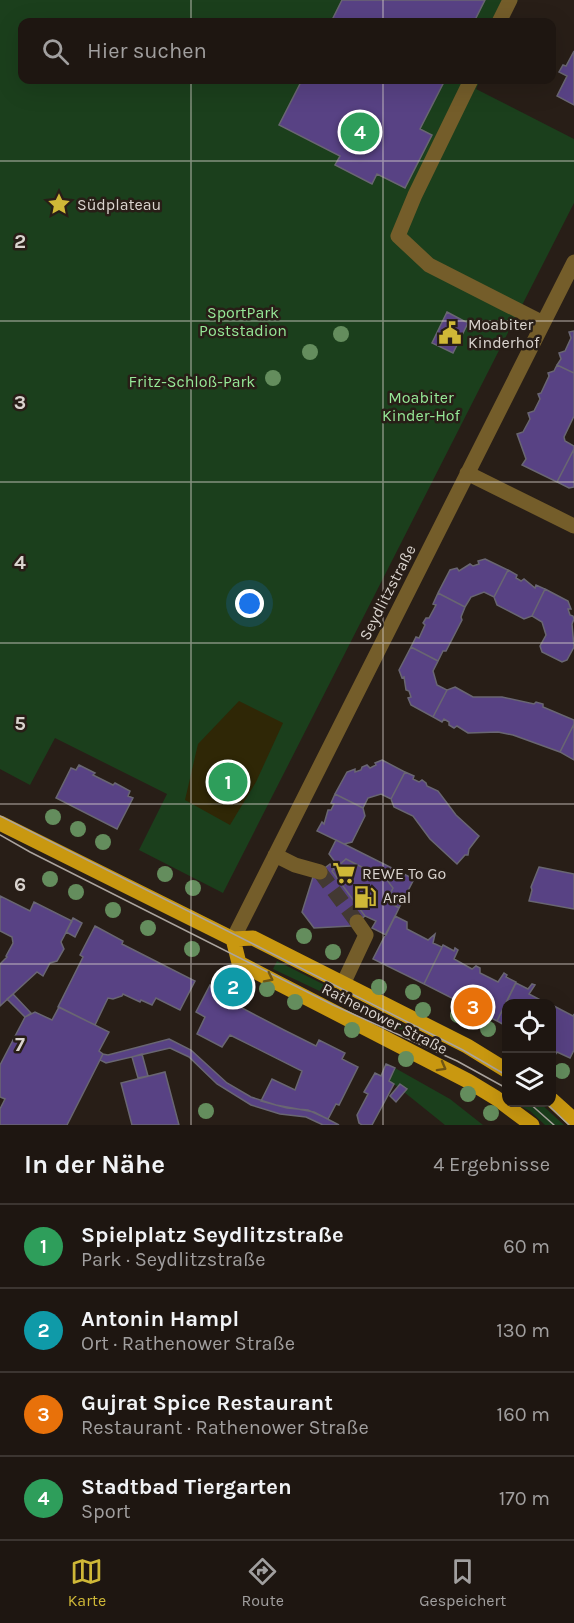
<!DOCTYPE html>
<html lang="de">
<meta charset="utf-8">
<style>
body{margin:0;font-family:Karla,sans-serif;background:#261f1a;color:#f1f3f6}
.controls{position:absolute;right:18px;bottom:18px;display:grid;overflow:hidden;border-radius:12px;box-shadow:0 6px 24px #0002}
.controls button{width:54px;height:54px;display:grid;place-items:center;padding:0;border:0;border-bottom:2px solid #3c3531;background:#1e1611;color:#f1f3f6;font:30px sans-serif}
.you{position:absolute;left:250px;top:604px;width:21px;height:21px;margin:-15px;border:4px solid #fff;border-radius:50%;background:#1a73e8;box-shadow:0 0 0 9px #1a73e833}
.badge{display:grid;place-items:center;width:39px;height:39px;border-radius:50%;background:#cfb837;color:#fff;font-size:20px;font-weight:700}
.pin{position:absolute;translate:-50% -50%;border:3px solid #fff;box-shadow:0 2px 6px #0006}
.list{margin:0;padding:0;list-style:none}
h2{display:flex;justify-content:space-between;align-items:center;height:78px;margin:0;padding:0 24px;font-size:26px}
h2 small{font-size:20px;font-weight:400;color:#a19f9f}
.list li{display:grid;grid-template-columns:39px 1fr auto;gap:18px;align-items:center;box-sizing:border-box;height:84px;padding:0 24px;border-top:2px solid #3c3531}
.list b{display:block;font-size:22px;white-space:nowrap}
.list p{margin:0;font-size:20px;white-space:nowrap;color:#a19f9f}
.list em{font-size:20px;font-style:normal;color:#a19f9f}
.icon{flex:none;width:33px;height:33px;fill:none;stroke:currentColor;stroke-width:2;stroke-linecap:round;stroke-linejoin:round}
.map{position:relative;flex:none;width:574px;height:1125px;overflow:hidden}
.search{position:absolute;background:#1e1611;box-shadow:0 6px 24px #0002;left:18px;right:18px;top:18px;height:66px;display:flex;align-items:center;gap:15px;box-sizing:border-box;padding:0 21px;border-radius:12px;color:#a19f9f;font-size:22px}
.sheet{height:414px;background:#1e1611}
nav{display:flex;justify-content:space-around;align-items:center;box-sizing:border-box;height:84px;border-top:2px solid #3c3531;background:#1e1611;font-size:16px;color:#a19f9f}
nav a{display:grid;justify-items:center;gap:3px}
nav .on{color:#cfb837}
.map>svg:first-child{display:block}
.green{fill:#1b3f1c}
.sand{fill:#2f2706}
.building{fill:#584284;stroke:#696672;stroke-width:1.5}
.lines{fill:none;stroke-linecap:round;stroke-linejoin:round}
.minor-tunnel{stroke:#433933;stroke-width:15;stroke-dasharray:15 8;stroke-linecap:butt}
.minor{stroke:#745d2a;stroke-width:15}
.major{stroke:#c99810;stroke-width:15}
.tram{stroke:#aba49e;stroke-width:1.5}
.tree{fill:#648d5d}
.oneway{stroke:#705514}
.grid{fill:none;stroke:#dad4cf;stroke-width:1.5;stroke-opacity:0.55}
.labels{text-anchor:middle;stroke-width:5;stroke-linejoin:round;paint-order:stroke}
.poi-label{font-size:16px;fill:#dad4cf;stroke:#281e17;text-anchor:start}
.park-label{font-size:16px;fill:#96e897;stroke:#281e17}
.street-label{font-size:16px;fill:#dad4cf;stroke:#281e17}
.grid-label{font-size:20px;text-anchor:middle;font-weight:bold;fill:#dad4cf;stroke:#281e17;stroke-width:5;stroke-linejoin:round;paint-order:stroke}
</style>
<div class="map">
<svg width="574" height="1125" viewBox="0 0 574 1125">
<rect width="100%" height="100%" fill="#281e17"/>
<!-- green -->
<path class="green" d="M0,0h518l-13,22h-483v58h458l-4,9 98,50v64l-351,690 -84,-43 28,-56 -112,-56 -25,47 -30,-16z
M277,961l169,85 -2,4 -171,-81z
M395,1068l55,31 33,26h-38l-41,-33 2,-3 -6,-5 -2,3 -9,-6z
M514,1103h26l24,22h-19l-15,-14z"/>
<!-- sand -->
<path class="sand" d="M239,701l44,22 -27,59 -26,43 -45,-25 13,-56z"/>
<!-- building -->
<path class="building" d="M342,0h143l-11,22h-143z
M574,51v54l-17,-9 10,-20 -8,-4 4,-7 3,1z
M302,80h143l-25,49 12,6 -27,53 -28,-14 -5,10 -37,-19 5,-9 -61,-31z
M447,312l21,11 -15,30 -21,-10z
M574,331v42l-17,-8 4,-6 -2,-6 6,-2 6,-13 -2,-6z
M557,365l17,8v43l-10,21 1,4 9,5v3l-17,33 -35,-17 4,-6 -9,-25 6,-2 7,-13 -2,-6 6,-2 6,-12 -2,-5 3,-1 8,-17 -1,-3 6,-2z
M574,449v38l-5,1 -12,-6z
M485,559l23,11 -14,27 -10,-5 -13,5 -6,10 -27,-14 12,-23 7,-2 2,3 11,-7 3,2 6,-2 -1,-3z
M508,570l9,5 -1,3 5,3 3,-2 11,9 1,-3 9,4 -13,27 -8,3 -27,-14 -3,-8z
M545,589l23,12 3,8h-3l2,6 3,1 1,3 -2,5 2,23 -7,13 -5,2 -20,-10 -2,-6 6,-11 -4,-13 -10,-6z
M438,593l27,14 -4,10 1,3 -16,31h-3l-5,10 -27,-14 5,-10 3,1 6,-13 -2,-2 3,-5h3l7,-13 -3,-1z
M411,647l27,14 -5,10 4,14 10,5 -14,27 -22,-12 -3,-7 3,-1 -2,-6 -3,-1 -2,-13 -2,1 -3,-8z
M455,687l18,10h29l32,7 2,-2 7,2v3l31,13v4l-14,28 -47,-17 -15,-3 -30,1 -11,-7 -3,2 -5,-3v-3l-5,-3 -2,3 -9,-5 14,-27z
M574,724v36l-14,-8z
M382,760l23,12 -14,27 -10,-5 -13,4 -5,10 -28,-14 12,-22 8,-3v3l6,-2 1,-3 5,-2 3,3 6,-3 -1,-2z
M79,765l16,8 -2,2 20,10 2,-2 15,8 -2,5 5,2 -16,31 -61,-31 15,-30 5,2z
M405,772l9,4 -1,3 6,3 3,-2 4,3 1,3 11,5 18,24 23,21 -10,13 -1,6h-3l-8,9 -27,-25 -17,-23 -19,-9 -3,-8z
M335,794l28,14 2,8 -13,26 -8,2 -27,-13 5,-9 2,2 4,-14h3l3,-6 -3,-1z
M336,840l78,39 -15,29 -12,-7 6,-13 -6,-8 -41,-21 -8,7 -9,-12z
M346,859l41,21 6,8 -6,13 12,7 -13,27 -14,-7 4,-7 -11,-5 -33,-45z
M330,864l4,5 -2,2 33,45 -14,10 -37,2 -12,-16 11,-35z
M539,867l35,7v35l-45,-8 3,-11 -1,-3z
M0,896l30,15 4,-9 38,19 -11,21 3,7 -7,12 -7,2 -7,13 -6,-4 -37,34v-42l7,-7 -1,-1 7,-13 -1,-6 -12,-6z
M395,916l12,6v7l21,11 7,-6 -2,9 9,4 -18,37 -51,-25z
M73,918l9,5 -7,14 -9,-5z
M95,926l28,15 -1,3 73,37 -15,29 -24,-12 -4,7 -11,-5 -1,2 -17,-8 -1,2 -9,3 -5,-1 -13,27 -37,-18 25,-50 -3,-2z
M443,945l11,6 1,-3 3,2 -4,9 18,10 4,-3 4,2v5l18,9 6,-9 3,2 -1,2 10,5 -19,39 -73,-37z
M516,983l12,6 4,-5 3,1 -6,9 19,10h-42v22l-9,-5z
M210,985l35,17 -3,6 42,22 32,16 3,-6 26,13 -3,6 16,8 -19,38 -3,-1 -8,15 -20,-9 -21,-2 -26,-7 11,-22 23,11 7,-19 -72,-36 -8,12 -25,-13 8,-17 -9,-5z
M13,994l18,19 -6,4 -18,-18z
M552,1005l21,11 1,-2v36l-4,8 -13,-6 -2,3 -3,-1z
M59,1007l50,25 -10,19 4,3 -36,71h-67v-16l5,-10 -5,-2v-32l25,-48 10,-5 17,8z
M169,1039l22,11 36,33 24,14 25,8 38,7 25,13h-16l-17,-8 -26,-3 -29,-9 -34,-21 -28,-27 -19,-9 -64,15 -6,-3 3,-6 5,1z
M142,1054l6,22 -10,2 -6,-21z
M386,1064l9,4 -6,13 5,3 -22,41h-10l-3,-2 -2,-8 11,-21 -4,-2 11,-19 6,3z
M165,1072l14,53h-47l-11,-42z
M400,1084l7,5 -11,13 -6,-6z"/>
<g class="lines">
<!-- minor-tunnel -->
<path class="minor-tunnel" d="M320,872l37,50"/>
<!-- minor -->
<path class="minor" d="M499,22l11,-22
M471,80l-56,115 -17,41 31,29 114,58
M467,473l107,53
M275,855l20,10 25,7
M233,939l341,-677
M343,984l23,-49 -9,-13"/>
<!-- major -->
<path class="major" d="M0,823l233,116 20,-1 214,108 39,24
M233,939l6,24 229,118 28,17 36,27
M552,1100l22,20"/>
<!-- tram -->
<path class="tram" d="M0,816l463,234 43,25
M0,835l30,17 303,153 124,56 49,27
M528,1102l26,23
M545,1102l24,23"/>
</g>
<!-- trees -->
<g class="tree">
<circle cx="341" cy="334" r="8"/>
<circle cx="310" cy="352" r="8"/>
<circle cx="273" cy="378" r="8"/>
<circle cx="53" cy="817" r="8"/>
<circle cx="78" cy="829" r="8"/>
<circle cx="103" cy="842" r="8"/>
<circle cx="165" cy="874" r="8"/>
<circle cx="50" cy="879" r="8"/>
<circle cx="193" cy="888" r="8"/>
<circle cx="76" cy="892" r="8"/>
<circle cx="113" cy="910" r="8"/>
<circle cx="148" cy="928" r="8"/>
<circle cx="304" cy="936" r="8"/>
<circle cx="192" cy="949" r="8"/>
<circle cx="333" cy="952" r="8"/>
<circle cx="379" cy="987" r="8"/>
<circle cx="267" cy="989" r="8"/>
<circle cx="413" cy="992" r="8"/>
<circle cx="295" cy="1002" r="8"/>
<circle cx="423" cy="1010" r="8"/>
<circle cx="458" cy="1015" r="8"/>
<circle cx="488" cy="1029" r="8"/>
<circle cx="352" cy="1030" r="8"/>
<circle cx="406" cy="1059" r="8"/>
<circle cx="562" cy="1071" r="8"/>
<circle cx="468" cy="1094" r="8"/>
<circle cx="206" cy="1111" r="8"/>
<circle cx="491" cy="1113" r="8"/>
</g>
<!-- one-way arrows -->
<defs><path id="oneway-chevron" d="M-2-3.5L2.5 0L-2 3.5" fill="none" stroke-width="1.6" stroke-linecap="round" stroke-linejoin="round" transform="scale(1.5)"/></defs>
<g class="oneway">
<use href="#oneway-chevron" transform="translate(269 978) rotate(27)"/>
<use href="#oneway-chevron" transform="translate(442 1067) rotate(29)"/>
</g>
<!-- grid -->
<path class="grid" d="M191,0v22M383,0v22M191,80v1045M383,80v1045M0,161h574M0,321h574M0,482h574M0,643h574M0,804h574M0,964h574"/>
<!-- icons -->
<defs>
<g id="sight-bare" transform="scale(1.8)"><path d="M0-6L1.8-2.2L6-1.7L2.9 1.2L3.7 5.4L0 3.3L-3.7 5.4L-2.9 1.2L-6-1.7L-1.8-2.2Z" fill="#cfb837" stroke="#281e17" stroke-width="2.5" paint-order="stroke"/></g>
<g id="civic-bare" transform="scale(1.8)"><path d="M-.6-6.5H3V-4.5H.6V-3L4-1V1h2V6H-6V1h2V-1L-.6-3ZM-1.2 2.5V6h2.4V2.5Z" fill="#cfb837" stroke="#281e17" stroke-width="2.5" paint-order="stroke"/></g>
<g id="supermarket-bare" transform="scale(1.8)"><path d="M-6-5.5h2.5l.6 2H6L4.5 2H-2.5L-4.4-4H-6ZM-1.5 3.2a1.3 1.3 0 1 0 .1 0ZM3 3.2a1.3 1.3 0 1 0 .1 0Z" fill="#cfb837" stroke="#281e17" stroke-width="2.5" paint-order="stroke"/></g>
<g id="fuel-bare" transform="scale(1.8)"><path d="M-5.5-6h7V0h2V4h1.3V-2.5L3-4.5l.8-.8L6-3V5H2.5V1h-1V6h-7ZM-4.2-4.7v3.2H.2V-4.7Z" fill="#cfb837" stroke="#281e17" stroke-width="2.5" paint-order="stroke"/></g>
</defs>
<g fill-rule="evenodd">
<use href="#sight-bare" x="59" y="204"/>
<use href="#civic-bare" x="450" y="333"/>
<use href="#supermarket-bare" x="344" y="873"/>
<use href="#fuel-bare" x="365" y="897"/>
</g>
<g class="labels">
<!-- poi labels -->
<g class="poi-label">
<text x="77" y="210">Südplateau</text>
<text x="468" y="330">Moabiter<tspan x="468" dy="18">Kinderhof</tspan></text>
<text x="362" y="879">REWE To Go</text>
<text x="383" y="903">Aral</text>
</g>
<!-- park labels -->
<g class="park-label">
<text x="243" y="318">SportPark<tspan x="243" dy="18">Poststadion</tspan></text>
<text x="192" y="387">Fritz-Schloß-Park</text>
<text x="421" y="403">Moabiter<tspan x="421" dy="18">Kinder-Hof</tspan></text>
</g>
<!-- street labels -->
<g class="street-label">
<text transform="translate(387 592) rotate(-63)" y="6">Seydlitzstraße</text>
<text transform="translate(385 1018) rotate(27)" y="6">Rathenower Straße</text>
</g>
</g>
<g class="grid-label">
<text x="20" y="248">2</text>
<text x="20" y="409">3</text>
<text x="20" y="569">4</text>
<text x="20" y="730">5</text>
<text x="20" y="891">6</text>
<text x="20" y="1051">7</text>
</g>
</svg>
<div class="controls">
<button><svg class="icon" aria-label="locate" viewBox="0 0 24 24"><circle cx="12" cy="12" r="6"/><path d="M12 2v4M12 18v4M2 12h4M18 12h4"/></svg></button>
<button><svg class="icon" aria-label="layers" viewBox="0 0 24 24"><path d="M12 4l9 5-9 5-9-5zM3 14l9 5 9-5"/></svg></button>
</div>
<div class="you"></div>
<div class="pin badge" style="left:228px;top:782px;background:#2e9e5b">1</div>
<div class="pin badge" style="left:233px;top:987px;background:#0f9aa8">2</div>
<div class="pin badge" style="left:473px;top:1007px;background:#e8710a">3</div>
<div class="pin badge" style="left:360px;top:132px;background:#2e9e5b">4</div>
<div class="search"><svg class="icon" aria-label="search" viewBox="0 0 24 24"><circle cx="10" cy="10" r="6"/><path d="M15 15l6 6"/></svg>Hier suchen</div>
</div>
<section class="sheet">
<h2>In der Nähe<small>4 Ergebnisse</small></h2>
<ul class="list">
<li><span class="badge" style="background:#2e9e5b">1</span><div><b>Spielplatz Seydlitzstraße</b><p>Park · Seydlitzstraße</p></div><em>60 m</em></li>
<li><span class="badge" style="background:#0f9aa8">2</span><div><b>Antonin Hampl</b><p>Ort · Rathenower Straße</p></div><em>130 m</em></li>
<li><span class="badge" style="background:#e8710a">3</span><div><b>Gujrat Spice Restaurant</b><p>Restaurant · Rathenower Straße</p></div><em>160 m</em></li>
<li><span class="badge" style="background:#2e9e5b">4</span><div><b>Stadtbad Tiergarten</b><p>Sport</p></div><em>170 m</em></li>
</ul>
</section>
<nav>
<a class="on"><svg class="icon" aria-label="map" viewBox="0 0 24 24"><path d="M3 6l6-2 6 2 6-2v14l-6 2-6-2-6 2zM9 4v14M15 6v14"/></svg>Karte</a>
<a><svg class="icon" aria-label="directions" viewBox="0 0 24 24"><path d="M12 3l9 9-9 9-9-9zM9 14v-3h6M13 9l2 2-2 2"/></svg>Route</a>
<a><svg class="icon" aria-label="saved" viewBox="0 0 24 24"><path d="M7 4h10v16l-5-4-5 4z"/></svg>Gespeichert</a>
</nav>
